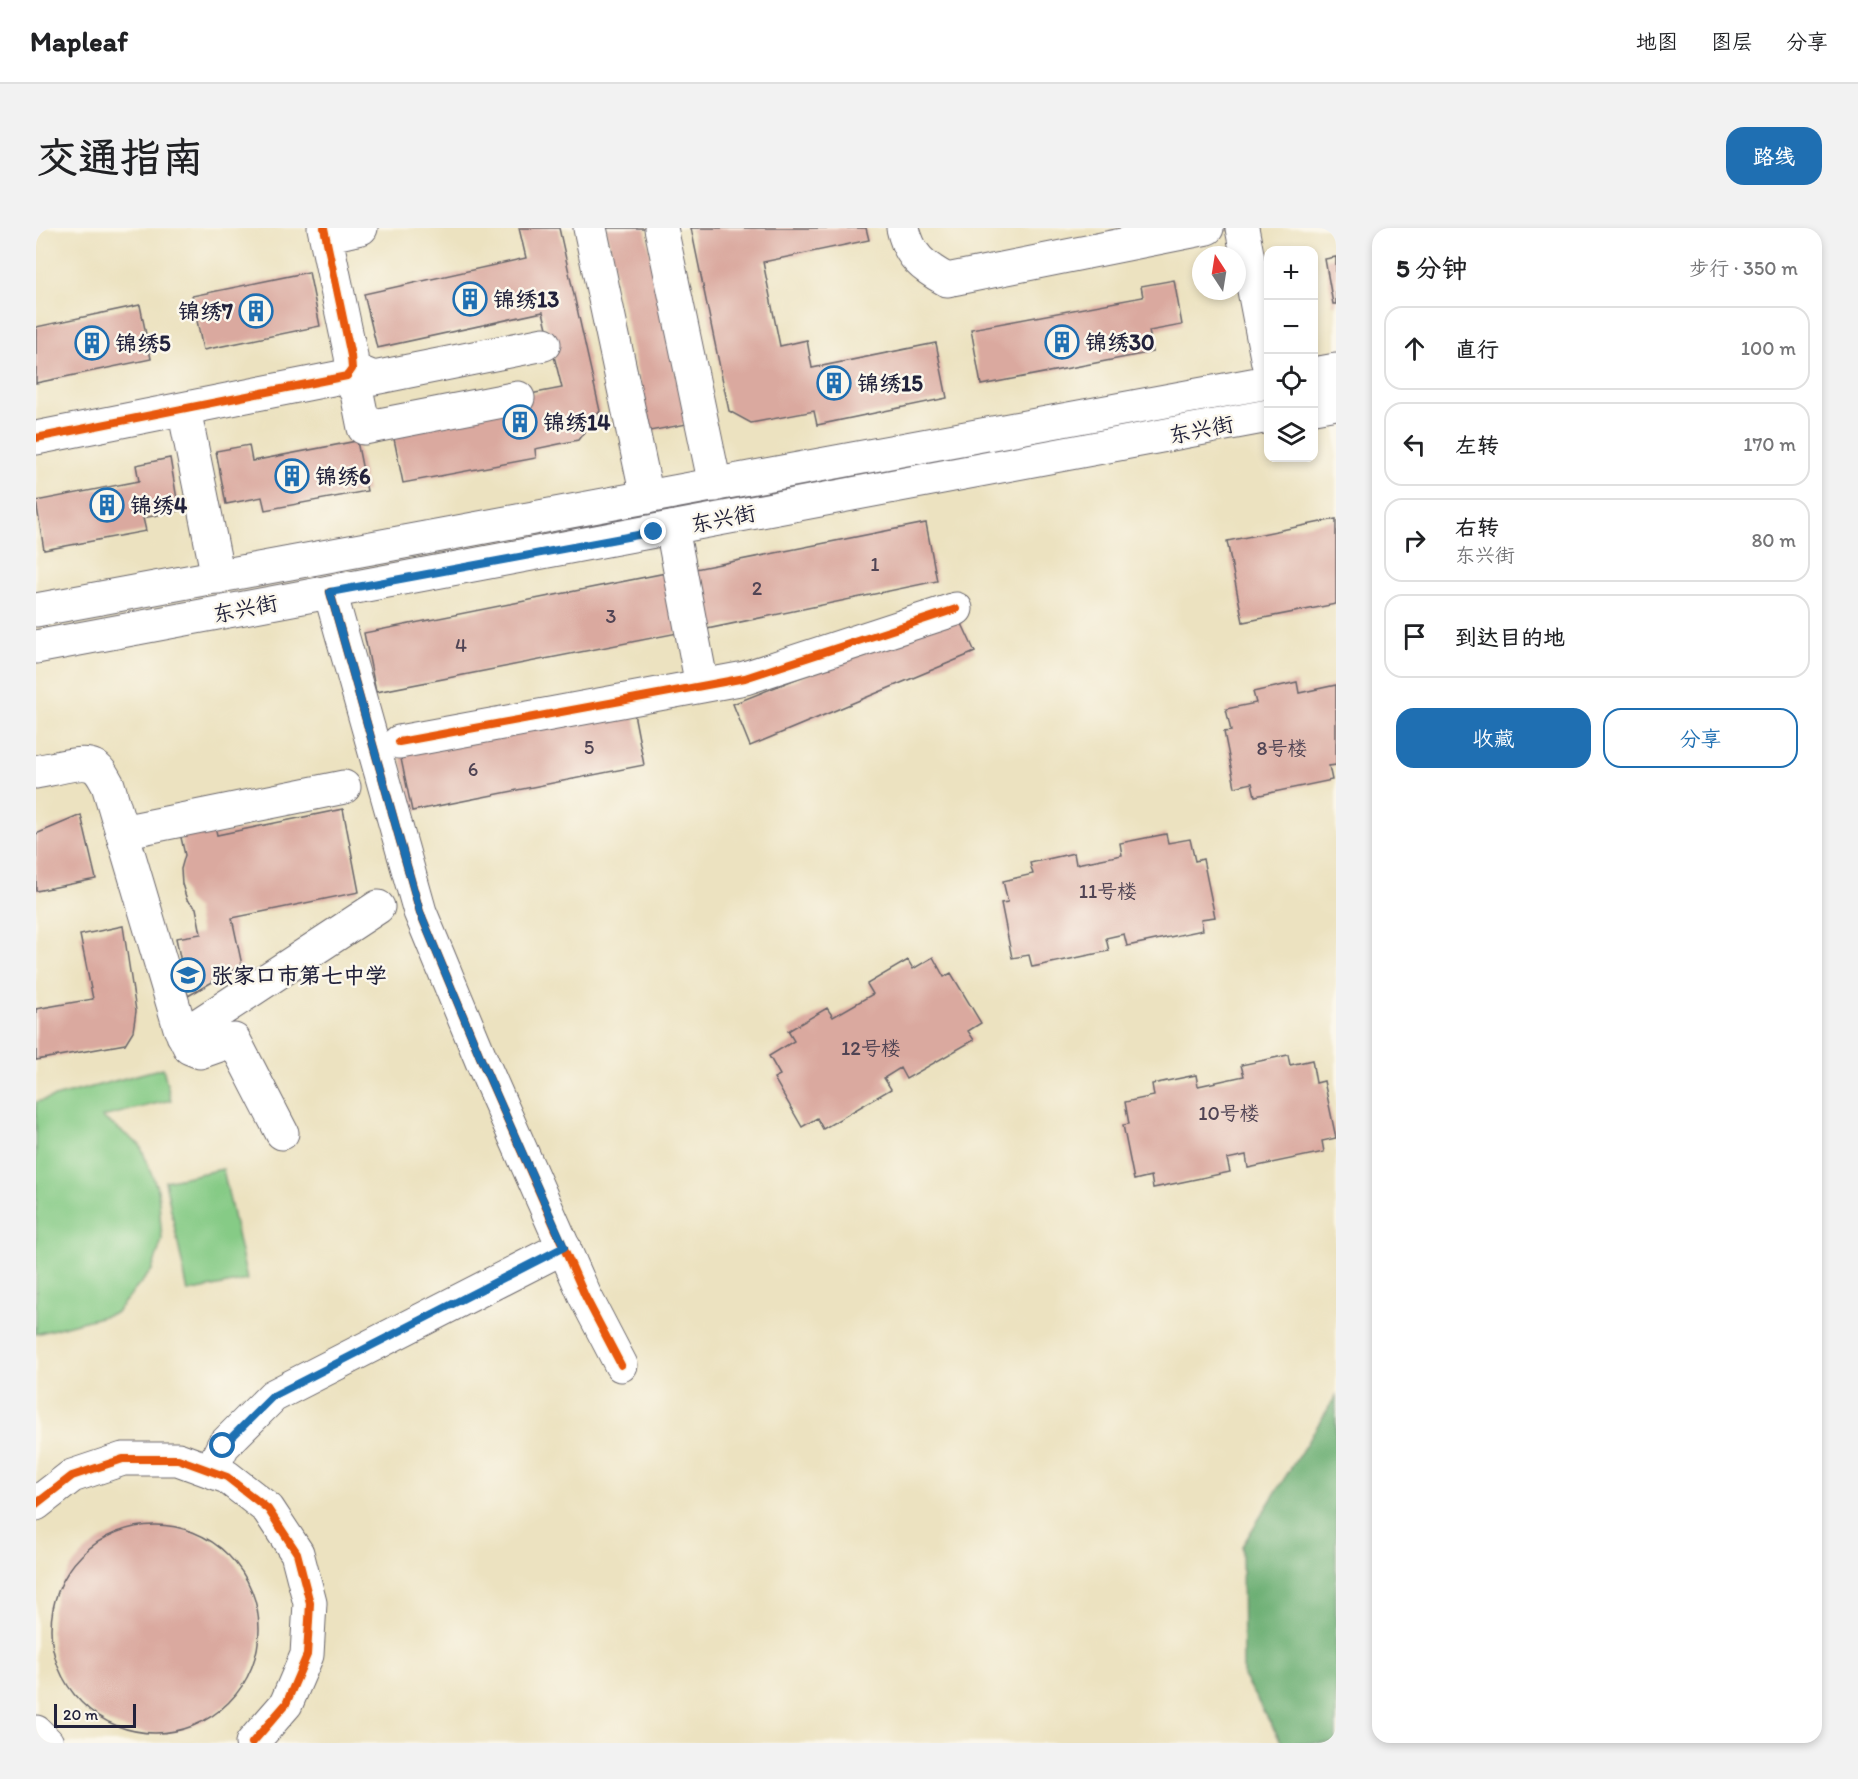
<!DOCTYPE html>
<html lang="zh">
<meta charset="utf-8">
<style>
body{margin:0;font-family:Itim,"LXGW WenKai TC",sans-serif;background:#f2f2f2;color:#202124}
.controls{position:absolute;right:18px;top:18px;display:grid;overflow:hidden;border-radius:12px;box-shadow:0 3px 9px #0003}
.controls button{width:54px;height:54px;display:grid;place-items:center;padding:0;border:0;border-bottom:2px solid #e0e0e0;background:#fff;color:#202124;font:30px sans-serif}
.compass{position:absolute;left:1156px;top:18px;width:54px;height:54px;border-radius:50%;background:#fff;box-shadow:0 3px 9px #0003;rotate:348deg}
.scale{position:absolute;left:18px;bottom:15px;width:82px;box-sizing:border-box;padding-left:6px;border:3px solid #22223b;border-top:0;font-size:16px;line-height:21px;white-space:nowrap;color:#22223b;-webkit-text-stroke:4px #fbf7ec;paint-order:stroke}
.stop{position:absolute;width:18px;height:18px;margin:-14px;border:4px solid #1f6fb2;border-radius:50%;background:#fff}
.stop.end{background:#1f6fb2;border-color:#fff;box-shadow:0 2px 6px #0008}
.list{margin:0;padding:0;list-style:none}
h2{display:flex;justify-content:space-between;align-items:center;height:78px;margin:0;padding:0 24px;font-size:26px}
h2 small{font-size:20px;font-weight:400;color:#757577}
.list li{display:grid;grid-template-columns:39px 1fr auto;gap:18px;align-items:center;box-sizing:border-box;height:84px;margin:0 12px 12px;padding:0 12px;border:2px solid #e0e0e0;border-radius:18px}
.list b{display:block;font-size:22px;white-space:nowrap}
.list p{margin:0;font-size:20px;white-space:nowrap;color:#757577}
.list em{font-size:20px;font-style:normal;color:#757577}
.actions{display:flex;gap:12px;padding:18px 24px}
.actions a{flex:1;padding:14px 0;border:2px solid #1f6fb2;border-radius:18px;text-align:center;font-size:21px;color:#1f6fb2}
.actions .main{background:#1f6fb2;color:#fff}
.icon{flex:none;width:33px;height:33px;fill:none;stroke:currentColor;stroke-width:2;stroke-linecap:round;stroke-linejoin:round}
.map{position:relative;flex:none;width:1300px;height:1515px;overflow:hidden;border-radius:18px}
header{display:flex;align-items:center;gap:36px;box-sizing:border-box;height:84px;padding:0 30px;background:#fff;border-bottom:2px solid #e0e0e0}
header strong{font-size:28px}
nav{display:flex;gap:33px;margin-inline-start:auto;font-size:21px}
.intro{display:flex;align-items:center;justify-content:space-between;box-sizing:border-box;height:144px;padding:0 36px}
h1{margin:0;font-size:42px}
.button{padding:15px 27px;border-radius:18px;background:#1f6fb2;color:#fff;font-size:21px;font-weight:700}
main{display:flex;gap:36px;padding:0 36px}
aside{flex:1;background:#fff;border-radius:18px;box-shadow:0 3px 9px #0003}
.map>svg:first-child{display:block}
.green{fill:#86cb86;stroke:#547660;stroke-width:1.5}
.forest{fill:#6caf73;stroke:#476857;stroke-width:1.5}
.building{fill:#daa99f}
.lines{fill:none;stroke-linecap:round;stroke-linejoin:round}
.minor-casing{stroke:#69656a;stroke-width:35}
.major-casing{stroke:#69656a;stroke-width:35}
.minor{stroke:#fff;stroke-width:33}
.major{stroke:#fff;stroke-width:33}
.cycleway-casing{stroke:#fbf7ec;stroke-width:11}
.cycleway{stroke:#e8590c;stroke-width:8}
.route{stroke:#1f6fb2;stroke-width:8}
.labels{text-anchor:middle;stroke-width:5;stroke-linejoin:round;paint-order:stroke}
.number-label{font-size:20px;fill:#504454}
.poi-label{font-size:22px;font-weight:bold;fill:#22223b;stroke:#fbf7ec;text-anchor:start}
.street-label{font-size:22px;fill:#22223b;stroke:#fbf7ec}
</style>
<header>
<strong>Mapleaf</strong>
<nav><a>地图</a><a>图层</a><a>分享</a></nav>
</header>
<div class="intro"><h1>交通指南</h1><a class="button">路线</a></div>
<main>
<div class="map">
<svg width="1300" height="1515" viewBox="0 0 1300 1515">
<rect width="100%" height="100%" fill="#fbf7ec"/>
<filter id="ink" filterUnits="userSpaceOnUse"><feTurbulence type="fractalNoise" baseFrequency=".0167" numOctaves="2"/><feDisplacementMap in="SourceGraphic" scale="12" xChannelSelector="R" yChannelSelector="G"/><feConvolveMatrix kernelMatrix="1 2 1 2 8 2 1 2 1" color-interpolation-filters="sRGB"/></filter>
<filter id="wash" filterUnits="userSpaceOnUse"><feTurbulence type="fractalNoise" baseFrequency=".008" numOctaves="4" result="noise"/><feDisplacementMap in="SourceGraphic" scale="24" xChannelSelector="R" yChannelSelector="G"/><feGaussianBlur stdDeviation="1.35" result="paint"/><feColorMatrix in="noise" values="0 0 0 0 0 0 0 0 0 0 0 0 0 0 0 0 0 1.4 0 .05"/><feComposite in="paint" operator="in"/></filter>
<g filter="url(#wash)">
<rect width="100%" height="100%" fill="#ece2c0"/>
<!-- green -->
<path class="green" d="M127,840l8,32 -69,17 38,28 18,45 4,50 -10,30 -37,43 -79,21v-232z
M187,941l24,111 -59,12 -23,-111z"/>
<!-- forest -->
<path class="forest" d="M1300,1168v347h-54l-39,-67 -1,-130z"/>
<g id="blocks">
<!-- building -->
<path class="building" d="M483,0h40l41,183 -22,29 -43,9 1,9 -133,25 -10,-49 132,-39 37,-7 -19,-76 -166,36 -13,-54 162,-36z
M570,0h39l42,196 -37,7z
M655,0h175l3,12 -106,22 17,84 27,-6 5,28 124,-25 11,55 -130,27 -3,-14 -63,12 -22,-12z
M1300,29v47h-3l-8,-45z
M273,44l11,54 -117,24 -11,-54z
M1138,52l8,45 -33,6 4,21 -172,33 -10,-56 172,-32 -2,-11z
M104,77l11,54 -115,24v-56z
M321,213l10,50 -102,19 -3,-13 -36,7 -10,-53 33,-6 3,16z
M134,230l9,53 -36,7 3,13 -102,19 -8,-49 103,-20 -3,-16z
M1300,291v85l-93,18 -16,-81z
M890,295l11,58 -235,49 -12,-60z
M630,345l12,60 -302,59 -12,-59z
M922,387l17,37 -225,94 -17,-42z
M1261,454l2,11 37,-8v80l-7,1 3,14 -77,16 -3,-13 -17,4 -11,-55 7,-1 -5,-22 30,-6 -3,-11z
M597,480l11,57 -232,46 -12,-57z
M307,581l16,83 -127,26 10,47 -54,31 -12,-58 25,-4 -5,-26 -9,-8 -5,-16 -1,-15 4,-14 -5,-22 35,-7 2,9z
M45,587l15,64 -60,12v-57z
M1130,606l2,9 22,-4 5,22 8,-2 12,58 -14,2 2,11 -76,16 -3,-12 -18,4 3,13 -77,16 -3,-12 -17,3 -11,-55 7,-1 -5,-21 30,-7 -3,-11 44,-10 2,11 46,-9 -2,-12z
M87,698l13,85 -3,20 -8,13 -89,16v-51l57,-10 -13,-64z
M897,729l11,20 7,-4 30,50 -13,8 6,9 -68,39 -6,-11 -16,10 7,11 -68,40 -6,-11 -15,9 -28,-49 6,-3 -11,-19 25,-15 -6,-10 39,-23 6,9 40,-23 -6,-10 41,-24 5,9z
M1252,827l2,10 22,-5 4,23 8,-2 12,57 -14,3 2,11 -76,16 -2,-13 -19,4 3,13 -77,16 -2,-12 -17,4 -11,-55 6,-1 -4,-22 29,-6 -2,-12 44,-9 2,11 46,-10 -3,-11z
M15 1401a104 104 0 1 1 208 0a104 104 0 1 1-208 0Z"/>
</g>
</g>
<g filter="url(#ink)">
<use href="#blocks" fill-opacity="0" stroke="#69656a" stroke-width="1.5"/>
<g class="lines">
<!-- minor casing -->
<g class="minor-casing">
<path id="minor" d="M554,0l57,269
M625,0l54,257
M867,0c6,28 20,39 44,52l260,-52
M1206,0l26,135
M290,8l35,-8
M316,141l22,9 170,-34
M311,148l10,17 7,35 154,-30
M148,181l34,168
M0,210l311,-62 5,-7 -1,-13 -27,-128
M636,300l30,158
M294,364l90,320 63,152 102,232 36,69
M363,514l346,-64 211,-69
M0,544c13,-2 46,-12 57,-6 7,3 11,12 15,19l72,243 10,20 10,4 34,-12 48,93
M86,604l222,-45
M147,807l195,-128
M175,1243l12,-25 50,-50 291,-149
M0,1276l36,-28 51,-17h55l49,18 41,32 29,44 13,50 -3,52 -21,49 -34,39
M0,1504l11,11"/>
</g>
<!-- major casing -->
<g class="major-casing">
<path id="major" d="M1278,146l22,-4
M1278,179l22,-4
M0,382l1232,-228
M0,419l1232,-231"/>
</g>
<!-- minor -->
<use href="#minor" class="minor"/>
<!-- major -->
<use href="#major" class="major"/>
<!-- cycleway casing -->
<g class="cycleway-casing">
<path id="cycleway" d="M0,210l311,-62 5,-7 -1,-13 -27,-128
M294,364l90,320 63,152 102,232 36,69
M363,514l346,-64 211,-69
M0,1276l36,-28 51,-17h55l49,18 41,32 29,44 13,50 -3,52 -21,49 -34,39"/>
</g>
<!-- cycleway -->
<use href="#cycleway" class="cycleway"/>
</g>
</g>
<g class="lines" filter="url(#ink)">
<!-- route -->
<path class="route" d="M187,1218l50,-50 291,-149 -81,-183 -63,-152 -90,-320 324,-60"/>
</g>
<!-- icons -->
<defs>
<g id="building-ring" transform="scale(1.725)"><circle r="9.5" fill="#fbf7ec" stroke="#1f6fb2" stroke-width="1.5"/><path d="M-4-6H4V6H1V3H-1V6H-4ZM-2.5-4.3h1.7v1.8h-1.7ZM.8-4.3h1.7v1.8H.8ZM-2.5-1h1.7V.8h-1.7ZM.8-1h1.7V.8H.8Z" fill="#1f6fb2"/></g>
<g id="school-ring" transform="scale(1.725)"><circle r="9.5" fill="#fbf7ec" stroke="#1f6fb2" stroke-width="1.5"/><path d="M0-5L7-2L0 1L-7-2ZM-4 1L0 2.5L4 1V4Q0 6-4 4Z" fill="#1f6fb2"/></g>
</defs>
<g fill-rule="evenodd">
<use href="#building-ring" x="434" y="71"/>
<use href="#building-ring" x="220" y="83"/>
<use href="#building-ring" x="1026" y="114"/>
<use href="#building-ring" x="56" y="115"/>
<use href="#building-ring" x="798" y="155"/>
<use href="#building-ring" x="484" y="194"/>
<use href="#building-ring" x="256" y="248"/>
<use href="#building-ring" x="71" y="277"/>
<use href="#school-ring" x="152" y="747"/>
</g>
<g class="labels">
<!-- number labels -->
<g class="number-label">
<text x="839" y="343">1</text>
<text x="721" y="367">2</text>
<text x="575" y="395">3</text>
<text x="425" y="424">4</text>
<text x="553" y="526">5</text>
<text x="1246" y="527">8号楼</text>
<text x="437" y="548">6</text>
<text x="1072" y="670">11号楼</text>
<text x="835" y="827">12号楼</text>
<text x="1193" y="892">10号楼</text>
</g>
<!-- poi labels -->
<g class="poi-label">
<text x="457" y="79">锦绣13</text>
<text x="197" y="91" text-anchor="end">锦绣7</text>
<text x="1049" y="122">锦绣30</text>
<text x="79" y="123">锦绣5</text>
<text x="821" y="163">锦绣15</text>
<text x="507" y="202">锦绣14</text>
<text x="279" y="256">锦绣6</text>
<text x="94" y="285">锦绣4</text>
<text x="175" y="755">张家口市第七中学</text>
</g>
<!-- street labels -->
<g class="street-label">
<text transform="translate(1165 201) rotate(-11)" y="8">东兴街</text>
<text transform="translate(687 290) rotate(-11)" y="8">东兴街</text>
<text transform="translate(209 380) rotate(-11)" y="8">东兴街</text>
</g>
</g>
</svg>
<div class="controls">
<button>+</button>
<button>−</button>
<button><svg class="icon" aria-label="locate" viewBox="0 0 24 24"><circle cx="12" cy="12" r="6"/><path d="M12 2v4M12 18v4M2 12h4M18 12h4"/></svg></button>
<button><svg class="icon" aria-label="layers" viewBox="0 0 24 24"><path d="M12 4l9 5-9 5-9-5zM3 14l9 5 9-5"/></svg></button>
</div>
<svg class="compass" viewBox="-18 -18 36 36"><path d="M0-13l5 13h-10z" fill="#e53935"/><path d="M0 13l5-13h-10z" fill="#757577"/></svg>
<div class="scale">20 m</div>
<div class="stop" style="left:187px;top:1218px"></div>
<div class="stop end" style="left:618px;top:304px"></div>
</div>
<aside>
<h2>5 分钟<small>步行 · 350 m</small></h2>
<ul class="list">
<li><svg class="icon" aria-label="ahead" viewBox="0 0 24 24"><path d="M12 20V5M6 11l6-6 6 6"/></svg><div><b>直行</b></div><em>100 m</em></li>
<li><svg class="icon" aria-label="left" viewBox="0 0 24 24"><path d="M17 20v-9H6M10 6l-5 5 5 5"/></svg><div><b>左转</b></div><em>170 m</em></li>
<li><svg class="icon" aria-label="right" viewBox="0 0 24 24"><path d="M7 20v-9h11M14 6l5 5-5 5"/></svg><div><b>右转</b><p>东兴街</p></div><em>80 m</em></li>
<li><svg class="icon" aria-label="arrive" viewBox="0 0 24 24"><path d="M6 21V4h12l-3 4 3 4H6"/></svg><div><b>到达目的地</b></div></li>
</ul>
<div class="actions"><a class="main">收藏</a><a>分享</a></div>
</aside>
</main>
